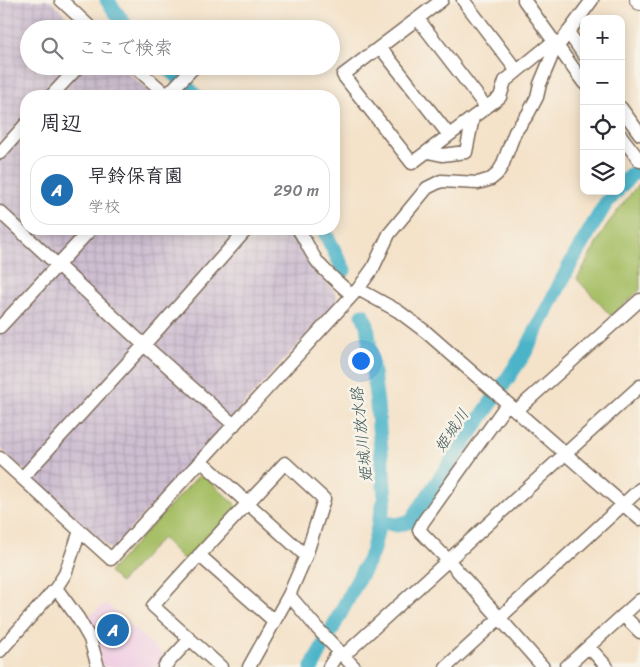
<!DOCTYPE html>
<html lang="ja">
<meta charset="utf-8">
<style>
body{margin:0;font-family:Sriracha,"Klee One",sans-serif;background:#f7f7f7;color:#2b2b33}
.controls{position:absolute;right:15px;top:15px;display:grid;overflow:hidden;border-radius:10px;box-shadow:0 2px 12px #0003}
.controls button{width:45px;height:45px;display:grid;place-items:center;padding:0;border:0;border-bottom:1px solid #e1e1e2;background:#fff;color:#2b2b33;font:25px sans-serif}
.you{position:absolute;left:360px;top:360px;width:18px;height:18px;margin:-12px;border:4px solid #fff;border-radius:50%;background:#1a73e8;box-shadow:0 0 0 8px #1a73e833}
.badge{display:grid;place-items:center;width:32px;height:32px;border-radius:50%;background:#1f6fb2;color:#fff;font-size:16px;font-weight:700}
.pin{position:absolute;translate:-50% -50%;border:2px solid #fff;box-shadow:0 1px 5px #0006}
.list{margin:0;padding:0;list-style:none}
h2{display:flex;justify-content:space-between;align-items:center;height:65px;margin:0;padding:0 20px;font-size:21px}
h2 small{font-size:16px;font-weight:400;color:#7c7c81}
.list li{display:grid;grid-template-columns:32px 1fr auto;gap:15px;align-items:center;box-sizing:border-box;height:70px;margin:0 10px 10px;padding:0 10px;border:1px solid #e1e1e2;border-radius:20px}
.list b{display:block;font-size:19px;white-space:nowrap}
.list p{margin:0;font-size:16px;white-space:nowrap;color:#7c7c81}
.list em{font-size:16px;font-style:normal;color:#7c7c81}
.icon{flex:none;width:28px;height:28px;fill:none;stroke:currentColor;stroke-width:2;stroke-linecap:round;stroke-linejoin:round}
.map{position:relative;flex:none;width:640px;height:667px;overflow:hidden}
.search{position:absolute;background:#fff;box-shadow:0 2px 12px #0003;left:20px;top:20px;width:320px;height:55px;display:flex;align-items:center;gap:12px;box-sizing:border-box;padding:0 18px;border-radius:28px;color:#7c7c81;font-size:19px}
.panel{position:absolute;background:#fff;box-shadow:0 2px 12px #0003;left:20px;top:90px;width:320px;height:145px;border-radius:20px}
.map>svg:first-child{display:block}
.built{fill:#f1d0e3}
.industrial{fill:url(#industrial-grid)}
.park{fill:#a5be64;stroke:#707441}
.lines{fill:none;stroke-linecap:round;stroke-linejoin:round}
.river{stroke:#4bb4c9;stroke-width:15}
.minor-casing{stroke:#7c6a5a;stroke-width:15}
.highway-casing{stroke:#7c6a5a;stroke-width:20}
.minor{stroke:#fff;stroke-width:12}
.highway{stroke:#fff;stroke-width:18}
.labels{text-anchor:middle;stroke-width:5;stroke-linejoin:round;paint-order:stroke}
.water-label{font-size:16px;font-style:italic;fill:#415a5a;stroke:#f7f3e8}
</style>
<div class="map">
<svg width="640" height="667" viewBox="0 0 640 667">
<defs>
<pattern id="industrial-grid" width="8" height="8" patternUnits="userSpaceOnUse" patternTransform="scale(1.25)"><rect width="8" height="8" fill="#cebed1"/><path d="M0 4h8M4 0v8" fill="none" stroke="#b2a3b3"/></pattern>
</defs>
<rect width="100%" height="100%" fill="#f7f3e8"/>
<filter id="ink" filterUnits="userSpaceOnUse"><feTurbulence type="fractalNoise" baseFrequency=".02" numOctaves="2"/><feDisplacementMap in="SourceGraphic" scale="10" xChannelSelector="R" yChannelSelector="G"/><feConvolveMatrix kernelMatrix="1 2 1 2 8 2 1 2 1" color-interpolation-filters="sRGB"/></filter>
<filter id="wash" filterUnits="userSpaceOnUse"><feTurbulence type="fractalNoise" baseFrequency=".0096" numOctaves="4" result="noise"/><feDisplacementMap in="SourceGraphic" scale="20" xChannelSelector="R" yChannelSelector="G"/><feGaussianBlur stdDeviation="1.12" result="paint"/><feColorMatrix in="noise" values="0 0 0 0 0 0 0 0 0 0 0 0 0 0 0 0 0 1.4 0 .05"/><feComposite in="paint" operator="in"/></filter>
<g filter="url(#wash)">
<rect width="100%" height="100%" fill="#f4e2c9"/>
<!-- built -->
<path class="built" d="M106,603l62,56 -8,8h-57l-19,-47z"/>
<!-- industrial -->
<path class="industrial" d="M0,0h50l30,29h-51v37h91l34,30h-128v133h262l28,44 16,15 5,9 -3,8 -223,245 -111,-102z"/>
<!-- park -->
<path class="park" d="M639,183l1,107 -29,26 -34,-37 29,-53z
M201,473l37,34 -51,56 -25,-25 -42,45 -11,-11z"/>
<g class="lines">
<!-- river -->
<path class="river" d="M107,0l21,29
M166,66l30,30
M621,186l9,-10 10,-8
M323,229l21,41
M379,521l18,4 14,-4 113,-167 49,-95 33,-56 11,-12
M312,667l60,-114 13,-55 -8,-94 -10,-79 -4,-10"/>
</g>
</g>
<g filter="url(#ink)">
<g class="lines">
<!-- minor casing -->
<g class="minor-casing">
<path id="minor" d="M61,0l31,29
M442,0l-99,75 69,88 88,-66 5,-16 49,-40
M463,0l54,71
M524,0l60,83
M418,19l68,88
M568,32l16,23
M380,47l69,88
M134,66l34,30
M167,95l28,-29
M51,96l28,-30
M621,108l19,26
M621,136l19,25
M428,152l14,3 24,-3 7,-35
M0,153l26,-29
M0,212l144,133 90,80
M298,229c8,11 13,26 22,36 10,11 21,20 32,30
M358,289l40,22 28,21 214,187
M0,327l91,-98
M507,404l-84,118 -4,8 29,30 95,107
M516,411l124,-111
M0,458l80,73 -15,43 -9,14 -56,63
M201,461l105,95
M22,478l122,-133 103,-116
M80,531l31,28 247,-270 15,-21 16,-34 38,-46 14,-7 37,2 13,-4 6,-5 5,-8 13,-34 13,-18 9,-17 3,-13 13,-31 39,-53
M199,555l75,66
M56,588l22,30 12,21 8,28
M289,595l28,33 37,39
M623,615l17,17
M589,647l18,20
M343,656l297,-270
M164,667l26,-28
M221,667l-68,-61c43,-49 88,-95 132,-143l39,36 -18,57 -17,39 -40,72
M329,667l10,-16
M446,667l194,-178
M566,667l74,-67"/>
</g>
<!-- highway casing -->
<g class="highway-casing">
<path id="highway" d="M639,0l1,1"/>
</g>
<!-- minor -->
<use href="#minor" class="minor"/>
<!-- highway -->
<use href="#highway" class="highway"/>
</g>
</g>
<g class="labels">
<!-- water labels -->
<g class="water-label">
<text transform="translate(451 430) rotate(-56)" y="6">姫城川</text>
<text transform="translate(361 435) rotate(-96)" y="6">姫城川放水路</text>
</g>
</g>
</svg>
<div class="controls">
<button>+</button>
<button>−</button>
<button><svg class="icon" aria-label="locate" viewBox="0 0 24 24"><circle cx="12" cy="12" r="6"/><path d="M12 2v4M12 18v4M2 12h4M18 12h4"/></svg></button>
<button><svg class="icon" aria-label="layers" viewBox="0 0 24 24"><path d="M12 4l9 5-9 5-9-5zM3 14l9 5 9-5"/></svg></button>
</div>
<div class="you"></div>
<div class="pin badge" style="left:113px;top:630px">A</div>
<div class="search"><svg class="icon" aria-label="search" viewBox="0 0 24 24"><circle cx="10" cy="10" r="6"/><path d="M15 15l6 6"/></svg>ここで検索</div>
<section class="panel">
<h2>周辺<small></small></h2>
<ul class="list">
<li><span class="badge">A</span><div><b>早鈴保育園</b><p>学校</p></div><em>290 m</em></li>
</ul>
</section>
</div>
